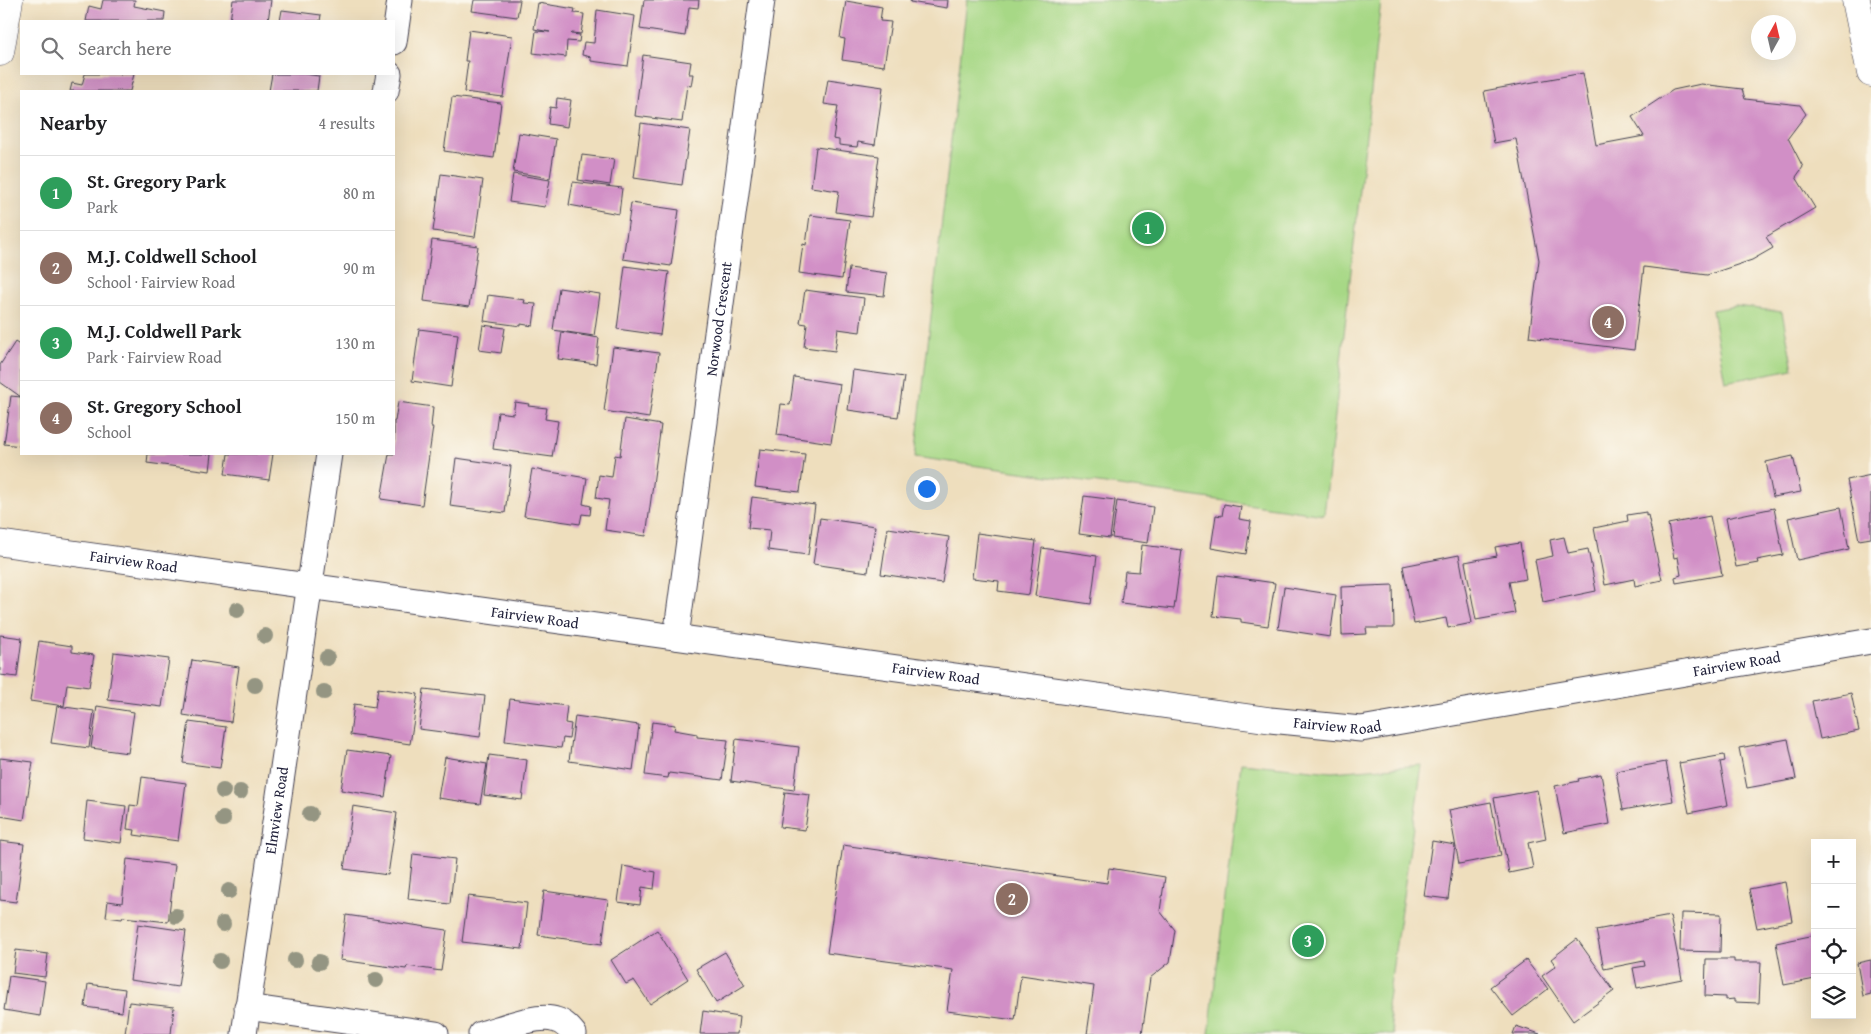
<!DOCTYPE html>
<meta charset="utf-8">
<style>
body{margin:0;font-family:"Gentium Book Plus",serif;background:#f2f2f2;color:#202124}
.controls{position:absolute;right:15px;bottom:15px;display:grid;overflow:hidden;border-radius:0px;box-shadow:0 5px 20px #0002}
.controls button{width:45px;height:45px;display:grid;place-items:center;padding:0;border:0;border-bottom:1px solid #e0e0e0;background:#fff;color:#202124;font:25px sans-serif}
.compass{position:absolute;left:1751px;top:15px;width:45px;height:45px;border-radius:50%;background:#fff;box-shadow:0 5px 20px #0002;rotate:8deg}
.you{position:absolute;left:926px;top:488px;width:18px;height:18px;margin:-12px;border:4px solid #fff;border-radius:50%;background:#1a73e8;box-shadow:0 0 0 8px #1a73e833}
.badge{display:grid;place-items:center;width:32px;height:32px;border-radius:50%;background:#d1495b;color:#fff;font-size:16px;font-weight:700}
.pin{position:absolute;translate:-50% -50%;border:2px solid #fff;box-shadow:0 1px 5px #0006}
.list{margin:0;padding:0;list-style:none}
h2{display:flex;justify-content:space-between;align-items:center;height:65px;margin:0;padding:0 20px;font-size:21px}
h2 small{font-size:16px;font-weight:400;color:#757577}
.list li{display:grid;grid-template-columns:32px 1fr auto;gap:15px;align-items:center;box-sizing:border-box;height:75px;padding:0 20px;border-top:1px solid #e0e0e0}
.list b{display:block;font-size:19px;white-space:nowrap}
.list p{margin:0;font-size:16px;white-space:nowrap;color:#757577}
.list em{font-size:16px;font-style:normal;color:#757577}
.icon{flex:none;width:28px;height:28px;fill:none;stroke:currentColor;stroke-width:2;stroke-linecap:round;stroke-linejoin:round}
.map{position:relative;flex:none;width:1871px;height:1034px;overflow:hidden}
.search{position:absolute;background:#fff;box-shadow:0 5px 20px #0002;left:20px;top:20px;width:375px;height:55px;display:flex;align-items:center;gap:12px;box-sizing:border-box;padding:0 18px;border-radius:0px;color:#757577;font-size:19px}
.panel{position:absolute;background:#fff;box-shadow:0 5px 20px #0002;left:20px;top:90px;width:375px;height:365px;border-radius:0px}
.map>svg:first-child{display:block}
.green{fill:#a7d886;stroke:#647d60}
.building{fill:#d18fc6}
.lines{fill:none;stroke-linecap:round;stroke-linejoin:round}
.minor-casing{stroke:#413e4e;stroke-width:27}
.tertiary-casing{stroke:#413e4e;stroke-width:29}
.minor{stroke:#fff;stroke-width:25}
.tertiary{stroke:#fff;stroke-width:28}
.tree{fill:#949582}
.labels{text-anchor:middle;stroke-width:4;stroke-linejoin:round;paint-order:stroke}
.street-label{font-size:15px;fill:#22223b;stroke:#fbf7ec}
</style>
<div class="map">
<svg width="1871" height="1034" viewBox="0 0 1871 1034">
<rect width="100%" height="100%" fill="#fbf7ec"/>
<filter id="ink" filterUnits="userSpaceOnUse"><feTurbulence type="fractalNoise" baseFrequency=".02" numOctaves="2"/><feDisplacementMap in="SourceGraphic" scale="10" xChannelSelector="R" yChannelSelector="G"/><feConvolveMatrix kernelMatrix="1 2 1 2 8 2 1 2 1" color-interpolation-filters="sRGB"/></filter>
<filter id="wash" filterUnits="userSpaceOnUse"><feTurbulence type="fractalNoise" baseFrequency=".0096" numOctaves="4" result="noise"/><feDisplacementMap in="SourceGraphic" scale="20" xChannelSelector="R" yChannelSelector="G"/><feGaussianBlur stdDeviation="1.12" result="paint"/><feColorMatrix in="noise" values="0 0 0 0 0 0 0 0 0 0 0 0 0 0 0 0 0 1.4 0 .05"/><feComposite in="paint" operator="in"/></filter>
<g filter="url(#wash)">
<rect width="100%" height="100%" fill="#eedebd"/>
<!-- green -->
<path class="green" d="M967,0h414l-57,515 -409,-58z
M1736,306l46,6 11,57 -68,13 -13,-72z
M1241,763l91,9 90,-7 -35,241 7,28h-185z"/>
<g id="blocks">
<!-- building -->
<path class="building" d="M103,0h32l-1,6 31,6 -1,9h-78l3,-15 12,3z
M233,0h38l-3,21h-38z
M474,0h46l-3,17 -45,-6z
M644,0h55l-1,8 -9,-1 -4,29 -45,-7z
M911,0h37l-1,8 -37,-6z
M846,1l36,6 -2,14 11,1 -7,44 -42,-6 3,-21 -5,-1z
M538,3l37,6 -1,4 10,1 -3,20 -9,-1 -1,1 9,1 -1,7 -12,-1 -1,16 -33,-4 3,-22 14,1 -16,-3z
M282,10l39,5 -1,6h-40z
M597,10l38,6 -7,50 -37,-5v-4l-9,-2 2,-13 10,1z
M469,30l43,6 -9,61 -39,-5 4,-31h-3z
M643,55l48,7 -2,12h4l-2,12 -4,-1 -5,37 -47,-6z
M1583,73l13,72 48,-9 -12,-19 41,-27 28,-6 41,5 3,10 55,6 6,9 -18,24 15,29 -7,10 19,31 -49,29 7,11 -21,12 -45,15 -63,-8 -10,83 -105,-13 10,-77 -23,-121 -22,4 -10,-52z
M85,74h49l-4,17h-60l2,-8 10,2z
M272,74h32l15,2 -2,15h-48z
M828,79l55,8 -8,58 -17,-3 -1,5 -18,-2v-5l-6,-1 5,-33 -14,-2z
M452,97l49,6 -7,55 -50,-7z
M557,98l14,2 -4,27 -19,-3 2,-17 6,1z
M641,123l49,7 -8,55 -48,-7z
M519,133l37,6 -6,39 -37,-6z
M816,147l63,9 -8,61 -35,-5 3,-21 -28,-4z
M582,155l32,4 -4,26 -32,-5z
M441,174l42,6 -8,57 -42,-6z
M513,174l37,6 -5,27 -36,-5z
M573,182l49,6 -3,26 -50,-9z
M631,203l48,7 -8,56 -48,-7z
M810,215l40,5 -8,59 -43,-6 4,-29 3,1z
M432,240l46,6 -9,61 -45,-6z
M625,266l44,6 -9,63 -43,-6z
M849,268l38,5 -3,23 -38,-4z
M559,288l41,6 -6,42 -41,-6z
M805,290l59,8 -4,34 -22,-3 -3,22 -31,-4 3,-23 -7,-1z
M488,295l37,5 -1,3 12,1 -3,22 -12,-2v2l-37,-5z
M483,325l22,3 -4,25 -22,-3z
M419,329l39,5 -7,53 -39,-6z
M562,332l37,6 -3,26 -38,-5z
M15,342l6,4v100l-17,-2 7,-48 10,1 -21,-15v-17z
M613,347l46,6 -10,65 -45,-7z
M853,370l51,7 -6,40 -50,-7z
M794,377l46,7 -9,59 -54,-8 4,-31 9,1z
M398,402l35,5 -2,20h2l-11,78 -41,-6 8,-45h5v-33h1z
M515,402l14,2 -1,2 19,2 -2,11 13,2 -6,36 -59,-8 5,-37 15,2z
M625,419l36,6 -15,111 -41,-6 4,-30 -13,-2 3,-23 13,2 3,-22 5,1z
M760,449l45,5 -5,38 -45,-5z
M148,454h64l-2,17 -63,-8z
M228,454h45l-4,26 -44,-6z
M1793,456l8,36 -28,5 -7,-35z
M456,458l55,8 -6,47 -55,-7z
M532,469l55,9 -4,26 8,2 -1,9 -8,-1 -2,10 -56,-8z
M1871,475v63l-12,2 -12,-60z
M1084,496l31,4 -5,38 -31,-4z
M752,497l63,8 -7,50 -40,-5 2,-20 -22,-2z
M1117,501l36,6 -5,36 -36,-5z
M1224,504l17,3 -2,12 12,2 -5,33 -35,-6 5,-33 6,1z
M1841,507l8,42 -52,11 -9,-42z
M1774,508l9,47 -26,5 1,3 -22,4 -10,-49z
M1646,512v4l2,-1 14,65 -27,6 -1,-7 -29,6 -11,-57 34,-7 -1,-6z
M1710,516l12,59 -46,8 -1,-6 6,-2 -3,-18 -4,1 -6,-34z
M820,518l55,8 -7,46 -55,-8z
M888,528l61,9 -7,46 -61,-9z
M977,533l59,8 -7,54 -31,-4 1,-10 -27,-3z
M1564,537l4,16 20,-4 8,42 -53,11 -8,-42 18,-4 -3,-16z
M1520,543l6,36 -17,3 6,31 -39,7 -11,-58 32,-6 -2,-9z
M1142,545l40,5 -8,59 -53,-6 4,-32 14,1z
M1042,548l55,8 -6,48 -56,-8z
M1459,555l13,68 -24,5 -2,-10 -32,6 -11,-58z
M1218,575l57,8 -7,43 -27,-4v-3l-28,-3z
M1393,585l1,43h-28l1,6 -25,1 -1,-48z
M1284,587l52,8 -6,42 -52,-8z
M0,635l22,3 -5,39 -17,-2z
M39,641l33,5v6l22,3 -5,32 -22,-3 -3,22 -34,-5z
M114,652l55,7 -7,48 -54,-7z
M192,660l47,7 -8,55 -48,-7z
M378,688l40,6 -8,50 -60,-9 4,-31 21,3z
M424,689l61,7 -5,41 -61,-8z
M1851,693l8,38 -39,8 -8,-38z
M510,699l57,7 -2,17 6,1 -2,15 -6,-1 -2,10 -56,-7z
M57,706l37,5 -5,37 -38,-5z
M97,706l37,6 -6,41 -37,-5z
M575,716l64,9 -6,45 -64,-9z
M189,722l37,5 -6,41 -37,-5z
M652,722l23,3 -1,5 23,4v3l31,3 -6,40 -53,-7 -1,5 -23,-3z
M736,739l63,8 -5,43 -63,-9z
M1788,739l8,40 -49,9 -8,-40z
M347,750l44,6 -6,41 -44,-7z
M489,755l38,5 -5,40 -38,-5z
M1724,755l1,6 -5,1 8,43 -39,8 -10,-50z
M445,757l42,7 -7,40 -42,-6z
M0,758l33,4 -9,58 -24,-4z
M1666,762l7,39 -50,9 -7,-39z
M1601,774l9,50 -46,9 -9,-47 24,-5 -1,-2z
M142,777l44,6 -8,58 -44,-6 1,-5 -8,-1 3,-24 8,1z
M1537,790l9,49 -18,4 5,25 -24,5 -15,-75z
M785,792l25,3 -5,35 -25,-3z
M87,801l39,5 -5,37 -38,-5z
M1491,802l10,54 -42,8 -10,-54z
M353,806l44,7 -9,62 -44,-6z
M0,841l24,3 -8,58 -16,-2z
M1432,841l23,4 -7,54 -24,-3z
M843,845l264,38 2,-15 56,9 -5,34 15,19 -5,32 -20,16 -8,56h-55l7,-48 -73,-11 -6,45 -68,-9 6,-41 -126,-17z
M413,854l42,5 -5,45 -42,-5z
M127,859l48,6 -7,57 -45,-5 -1,2 -16,-2 2,-16 14,2z
M623,866l33,6 -2,17 -12,-2 -2,18 -22,-3z
M1785,882l7,39 -35,7 -8,-39z
M544,891l64,9 -6,44 -64,-9z
M468,896l59,7 -5,46 -60,-7z
M1681,913l40,1 -1,38 -40,-1z
M346,915l101,15 -6,41 -34,-5 -1,3 -66,-9z
M1670,916l12,63 -45,9 -4,-20 12,-2 -1,-5 -40,8 -8,-39z
M138,924l48,7 -8,56 -48,-7z
M657,930l31,49 -38,25 -16,-24 -8,4 -15,-24z
M1815,935v44l-31,6 -8,-42z
M1577,939l37,52 -41,30 -31,-45 14,-10 -5,-7z
M16,950l32,4 -3,23 -32,-4z
M725,952l20,33 -29,18 -20,-34z
M1706,959h28v3h27l-2,41 -25,-1v-3l-9,1v-3l-20,-1z
M1526,960l22,29 -35,27 -23,-29z
M1871,960v34l-8,2 -6,-33z
M9,976l36,5 -5,35 -36,-6z
M88,984l37,5 -3,23 -37,-5z
M129,1002l45,5 -3,27h-46z
M703,1011l36,6 -2,17h-37z
M1516,1026l24,8h-27z"/>
</g>
</g>
<g filter="url(#ink)">
<use href="#blocks" fill-opacity="0" stroke="#413e4e" stroke-width="1"/>
<g class="lines">
<!-- minor casing -->
<g class="minor-casing">
<g id="minor">
<path d="M394,42l6,-42"/>
<path d="M386,91l3,-17"/>
<path id="s1" d="M0,543l1270,177 91,9 510,-88"/>
<path id="s2" d="M676,637l86,-637"/>
<path d="M247,1007l189,27"/>
<path id="s3" d="M244,1034l85,-580"/>
<path d="M481,1034c19,-5 57,-21 75,-14 8,2 13,8 18,14"/>
</g>
</g>
<!-- tertiary casing -->
<g class="tertiary-casing">
<path id="tertiary" d="M1856,0l15,73
M0,52l9,-52"/>
</g>
<!-- minor -->
<use href="#minor" class="minor"/>
<!-- tertiary -->
<use href="#tertiary" class="tertiary"/>
</g>
<!-- trees -->
<g class="tree">
<circle cx="237" cy="610" r="8"/>
<circle cx="265" cy="636" r="8"/>
<circle cx="327" cy="658" r="8"/>
<circle cx="255" cy="685" r="8"/>
<circle cx="324" cy="692" r="8"/>
<circle cx="223" cy="791" r="8"/>
<circle cx="240" cy="792" r="8"/>
<circle cx="310" cy="814" r="8"/>
<circle cx="223" cy="819" r="8"/>
<circle cx="229" cy="891" r="8"/>
<circle cx="176" cy="916" r="8"/>
<circle cx="223" cy="924" r="8"/>
<circle cx="295" cy="960" r="8"/>
<circle cx="220" cy="961" r="8"/>
<circle cx="319" cy="962" r="8"/>
<circle cx="376" cy="980" r="8"/>
</g>
</g>
<g class="labels">
<!-- street labels -->
<g class="street-label">
<text dy="5" stroke="none"><textPath href="#s2" startOffset="321">Norwood Crescent</textPath></text>
<text dy="5" stroke="none"><textPath href="#s1" startOffset="135">Fairview Road</textPath></text>
<text dy="5" stroke="none"><textPath href="#s1" startOffset="540">Fairview Road</textPath></text>
<text dy="5" stroke="none"><textPath href="#s1" startOffset="1755">Fairview Road</textPath></text>
<text dy="5" stroke="none"><textPath href="#s1" startOffset="945">Fairview Road</textPath></text>
<text dy="5" stroke="none"><textPath href="#s1" startOffset="1350">Fairview Road</textPath></text>
<text dy="5" stroke="none"><textPath href="#s3" startOffset="226">Elmview Road</textPath></text>
</g>
</g>
</svg>
<div class="controls">
<button>+</button>
<button>−</button>
<button><svg class="icon" aria-label="locate" viewBox="0 0 24 24"><circle cx="12" cy="12" r="6"/><path d="M12 2v4M12 18v4M2 12h4M18 12h4"/></svg></button>
<button><svg class="icon" aria-label="layers" viewBox="0 0 24 24"><path d="M12 4l9 5-9 5-9-5zM3 14l9 5 9-5"/></svg></button>
</div>
<svg class="compass" viewBox="-18 -18 36 36"><path d="M0-13l5 13h-10z" fill="#e53935"/><path d="M0 13l5-13h-10z" fill="#757577"/></svg>
<div class="you"></div>
<div class="pin badge" style="left:1148px;top:228px;background:#2e9e5b">1</div>
<div class="pin badge" style="left:1012px;top:899px;background:#8d6e63">2</div>
<div class="pin badge" style="left:1308px;top:941px;background:#2e9e5b">3</div>
<div class="pin badge" style="left:1608px;top:322px;background:#8d6e63">4</div>
<div class="search"><svg class="icon" aria-label="search" viewBox="0 0 24 24"><circle cx="10" cy="10" r="6"/><path d="M15 15l6 6"/></svg>Search here</div>
<section class="panel">
<h2>Nearby<small>4 results</small></h2>
<ul class="list">
<li><span class="badge" style="background:#2e9e5b">1</span><div><b>St. Gregory Park</b><p>Park</p></div><em>80 m</em></li>
<li><span class="badge" style="background:#8d6e63">2</span><div><b>M.J. Coldwell School</b><p>School · Fairview Road</p></div><em>90 m</em></li>
<li><span class="badge" style="background:#2e9e5b">3</span><div><b>M.J. Coldwell Park</b><p>Park · Fairview Road</p></div><em>130 m</em></li>
<li><span class="badge" style="background:#8d6e63">4</span><div><b>St. Gregory School</b><p>School</p></div><em>150 m</em></li>
</ul>
</section>
</div>
